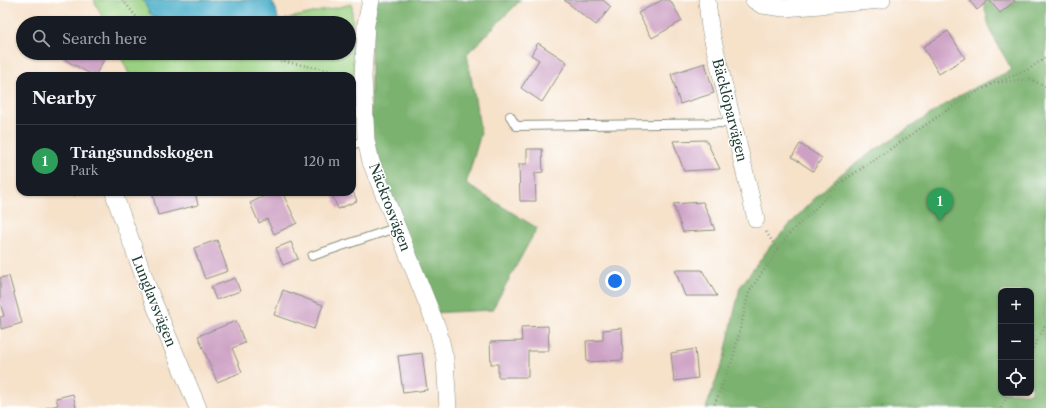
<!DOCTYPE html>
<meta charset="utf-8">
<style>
body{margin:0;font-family:"Libre Caslon Text",serif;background:#20242c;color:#f1f3f6}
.controls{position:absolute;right:12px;bottom:12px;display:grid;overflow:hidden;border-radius:8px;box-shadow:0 1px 3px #0004}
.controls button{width:36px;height:36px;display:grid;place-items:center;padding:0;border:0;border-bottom:1px solid #363941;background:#171b24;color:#f1f3f6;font:20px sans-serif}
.you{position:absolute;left:615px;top:281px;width:14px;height:14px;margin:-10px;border:3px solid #fff;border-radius:50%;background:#1a73e8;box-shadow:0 0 0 6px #1a73e833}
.badge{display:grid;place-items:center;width:26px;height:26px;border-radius:50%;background:#8c9099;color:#fff;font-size:13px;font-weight:700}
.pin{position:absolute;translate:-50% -33px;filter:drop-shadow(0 1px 2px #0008)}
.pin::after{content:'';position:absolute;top:21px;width:14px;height:12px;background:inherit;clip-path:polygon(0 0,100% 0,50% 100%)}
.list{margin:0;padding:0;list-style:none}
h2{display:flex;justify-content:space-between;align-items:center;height:52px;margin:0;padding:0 16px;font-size:17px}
h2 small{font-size:13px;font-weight:400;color:#9ea1a6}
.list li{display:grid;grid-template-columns:26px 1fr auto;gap:12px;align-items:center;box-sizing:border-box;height:72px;padding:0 16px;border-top:1px solid #363941}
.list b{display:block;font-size:15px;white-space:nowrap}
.list p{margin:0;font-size:13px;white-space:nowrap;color:#9ea1a6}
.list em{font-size:13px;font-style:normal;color:#9ea1a6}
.icon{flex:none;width:22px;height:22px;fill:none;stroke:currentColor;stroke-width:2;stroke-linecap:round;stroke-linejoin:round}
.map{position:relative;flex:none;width:1046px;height:408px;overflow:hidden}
.search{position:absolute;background:#171b24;box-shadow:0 1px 3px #0004;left:16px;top:16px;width:340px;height:44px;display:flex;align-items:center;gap:10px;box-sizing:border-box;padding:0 14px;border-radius:22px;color:#9ea1a6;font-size:15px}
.panel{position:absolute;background:#171b24;box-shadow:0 1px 3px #0004;left:16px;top:72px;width:340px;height:124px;border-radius:12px}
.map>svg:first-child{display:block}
.green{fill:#9ad081;stroke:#5c865a}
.forest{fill:#7bb26f;stroke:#4d7852;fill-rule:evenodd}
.water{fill:#4aaec9;stroke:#34767e}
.building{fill:#cda1c4}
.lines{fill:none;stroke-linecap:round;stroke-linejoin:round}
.lane-casing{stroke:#8a8f7e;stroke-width:10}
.street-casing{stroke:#8a8f7e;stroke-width:18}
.path{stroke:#8a8f7e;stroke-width:2.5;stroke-dasharray:1 3;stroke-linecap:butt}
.lane{stroke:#fff;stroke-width:8}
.street{stroke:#fff;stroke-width:17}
.labels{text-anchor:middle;stroke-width:3;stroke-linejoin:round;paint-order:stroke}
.street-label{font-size:14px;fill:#1f3d34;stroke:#fff}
</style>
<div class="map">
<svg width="1046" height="408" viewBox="0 0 1046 408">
<rect width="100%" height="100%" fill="#fff"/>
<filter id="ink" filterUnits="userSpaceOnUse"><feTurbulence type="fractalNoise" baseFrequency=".025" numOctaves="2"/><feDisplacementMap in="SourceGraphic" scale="8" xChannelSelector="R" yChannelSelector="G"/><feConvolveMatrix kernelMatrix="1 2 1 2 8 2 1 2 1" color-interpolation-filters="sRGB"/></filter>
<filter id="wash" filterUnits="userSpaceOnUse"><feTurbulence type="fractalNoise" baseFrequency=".012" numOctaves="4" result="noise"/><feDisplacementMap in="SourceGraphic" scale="16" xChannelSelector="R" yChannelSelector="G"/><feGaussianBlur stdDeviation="0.9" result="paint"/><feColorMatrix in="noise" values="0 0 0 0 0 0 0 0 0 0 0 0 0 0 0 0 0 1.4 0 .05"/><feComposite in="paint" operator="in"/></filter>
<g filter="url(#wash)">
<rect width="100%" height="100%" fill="#f6e1c9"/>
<!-- green -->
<path class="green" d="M94,0h166l13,22 79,-18 3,118h-3v-46h-222l-11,-23h230v-30h-244z"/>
<!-- forest -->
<path class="forest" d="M371,0h150l-54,54 14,79 -15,51 71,44 -45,82 -60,3 -61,-151z
M983,0h63v408h-340l18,-50 16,-71 32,-43 35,-38 30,-29 35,-25 91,-59 49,-23 -22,-39zM1001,291h30v102h-30z"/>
<!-- water -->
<path class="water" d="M143,0h128l5,9 3,14h-117l-12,-9z"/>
<g id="blocks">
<!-- building -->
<path class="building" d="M564,0h39l8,7 -15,18z
M662,0h8l12,21 -30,17 -14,-25z
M969,0h20l-12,10z
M989,0h25l1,1 -15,12z
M948,31l17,27 -26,16 -16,-27z
M538,43l29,19 -25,40 -21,-14 18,-28 -8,-5z
M65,53h35l6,3 -11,20h-1l-32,-18z
M705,63l9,30 -34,11 -9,-30z
M706,140l14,29 -36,2 -11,-30z
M800,144l22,14 -9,13 -21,-14z
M527,149h15l1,23 -8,1 1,28h-16l-1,-37h8z
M352,189l5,12 -19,8 -7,-17h21z
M72,192h9l-7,4z
M152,192h43l3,13 -40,10z
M273,192h9l15,31 -23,11 -7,-15 -8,4 -9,-20z
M703,202l12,28 -32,2 -10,-28z
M217,240l11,31 -23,8 -11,-31z
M291,242l7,17 -15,6 -7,-17z
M675,270h27l15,26h-32z
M9,276l13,47 -21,6 -1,-12 4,-1 -4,-13v-25z
M235,278l5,13 -24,9 -5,-13z
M283,290l40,15 -9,24 -40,-14z
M236,321l9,22 -13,5 10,24 -25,10 -19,-46z
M548,326l1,25h-21v26h-30v-13h-7l-1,-22 32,-1 -1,-14z
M622,328l1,32 -36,2 -1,-21 17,-1v-10z
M695,349l3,29 -24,3 -3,-28z
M422,353l5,37 -24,3 -5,-37z
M73,394l3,14h-30l12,-3 -2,-7z"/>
</g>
</g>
<g filter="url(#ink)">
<use href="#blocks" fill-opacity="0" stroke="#8a8f7e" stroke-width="1"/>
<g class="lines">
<!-- lane casing -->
<g class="lane-casing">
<path id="lane" d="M510,116l6,10 217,-3
M352,145l14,-5
M312,256l86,-29"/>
</g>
<!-- street casing -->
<g class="street-casing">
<path id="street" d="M371,0l-5,24 -3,53 3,63 5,22 67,168 7,29 3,49
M707,0l3,28 46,191
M754,0l8,5 22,3 98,-8
M114,192l2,8 35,96 47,112"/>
</g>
<!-- path -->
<path class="path" d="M123,0l18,23
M178,53l5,3 55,-3 64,12 45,9
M998,82l31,-13 17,-12
M766,232l12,18
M1031,352l15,-28
M713,408l20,-50 16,-66 39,-57 55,-54 121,-82 30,-16 36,-4 16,8
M1001,408l8,-15"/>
<!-- lane -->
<use href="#lane" class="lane"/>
<!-- street -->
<use href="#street" class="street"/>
</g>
</g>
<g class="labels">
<!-- street labels -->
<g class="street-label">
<text transform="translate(730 110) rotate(76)" y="5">Bäcklöparvägen</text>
<text transform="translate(390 207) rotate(69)" y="5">Näckrosvägen</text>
<text transform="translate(154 301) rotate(68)" y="5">Lunglavsvägen</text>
</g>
</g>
</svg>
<div class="controls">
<button>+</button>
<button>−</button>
<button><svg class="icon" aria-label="locate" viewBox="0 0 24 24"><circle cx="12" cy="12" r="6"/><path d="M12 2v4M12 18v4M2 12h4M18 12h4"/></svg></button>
</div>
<div class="you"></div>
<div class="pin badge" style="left:940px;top:221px;background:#2e9e5b">1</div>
<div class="search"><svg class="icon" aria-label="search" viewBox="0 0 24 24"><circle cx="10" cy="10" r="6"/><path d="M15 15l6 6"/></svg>Search here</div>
<section class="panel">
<h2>Nearby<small></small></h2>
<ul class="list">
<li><span class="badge" style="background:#2e9e5b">1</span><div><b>Trångsundsskogen</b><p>Park</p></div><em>120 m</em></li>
</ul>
</section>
</div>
